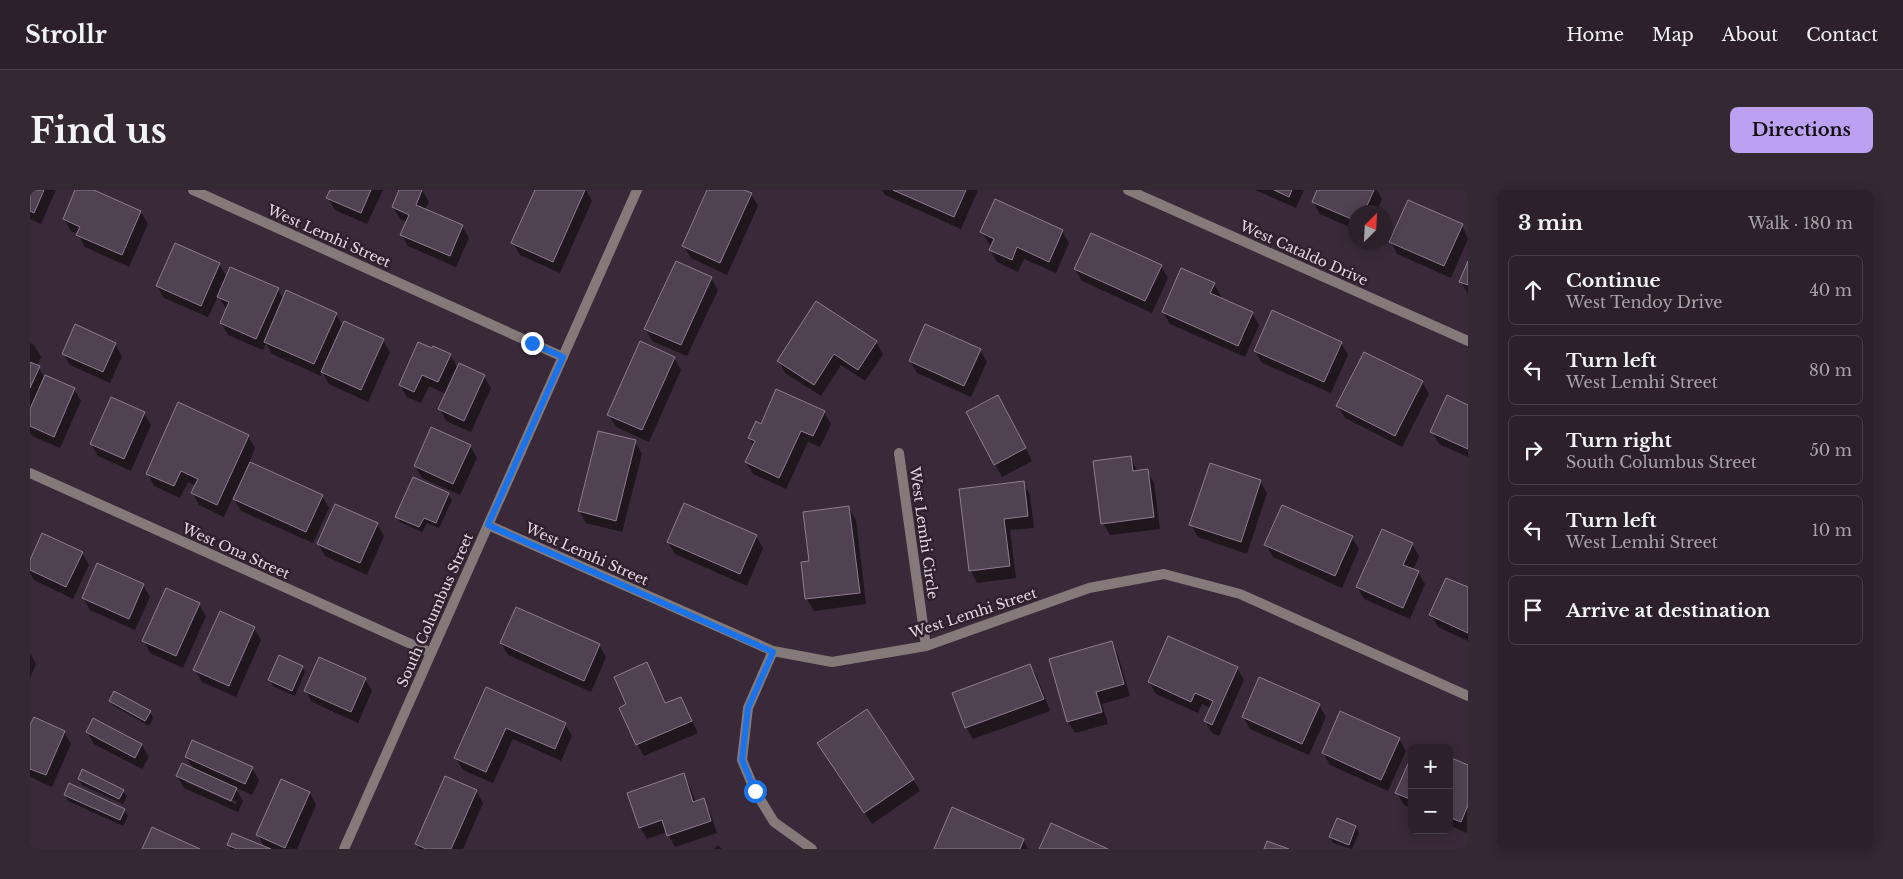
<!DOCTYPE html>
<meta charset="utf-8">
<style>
body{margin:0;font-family:"Libre Baskerville",serif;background:#342833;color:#f1f3f6}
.controls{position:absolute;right:15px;bottom:15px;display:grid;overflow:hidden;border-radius:8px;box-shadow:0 2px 12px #0003}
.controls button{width:45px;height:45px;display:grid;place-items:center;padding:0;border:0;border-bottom:1px solid #483e47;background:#2c202b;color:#f1f3f6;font:25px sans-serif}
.compass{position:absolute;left:1318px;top:15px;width:45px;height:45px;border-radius:50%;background:#2c202b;box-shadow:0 2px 12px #0003;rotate:24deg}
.stop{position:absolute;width:15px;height:15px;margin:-11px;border:4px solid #1a73e8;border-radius:50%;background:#fff}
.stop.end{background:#1a73e8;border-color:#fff;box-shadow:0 1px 5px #0008}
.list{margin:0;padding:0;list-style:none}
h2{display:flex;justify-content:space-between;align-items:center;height:65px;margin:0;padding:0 20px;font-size:21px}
h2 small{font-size:16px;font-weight:400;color:#a6a3a9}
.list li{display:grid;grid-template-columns:32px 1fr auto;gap:15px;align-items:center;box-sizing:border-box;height:70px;margin:0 10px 10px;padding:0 10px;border:1px solid #483e47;border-radius:8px}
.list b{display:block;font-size:19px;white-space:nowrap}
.list p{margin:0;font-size:16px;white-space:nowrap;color:#a6a3a9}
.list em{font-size:16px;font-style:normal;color:#a6a3a9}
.icon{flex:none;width:28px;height:28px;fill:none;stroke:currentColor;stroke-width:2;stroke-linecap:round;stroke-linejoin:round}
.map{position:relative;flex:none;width:1438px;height:659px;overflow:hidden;border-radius:8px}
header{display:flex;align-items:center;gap:30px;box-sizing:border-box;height:70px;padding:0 25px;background:#2c202b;border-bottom:1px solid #483e47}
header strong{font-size:24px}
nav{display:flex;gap:28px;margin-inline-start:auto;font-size:18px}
.intro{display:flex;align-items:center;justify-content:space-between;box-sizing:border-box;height:120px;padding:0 30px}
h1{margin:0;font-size:35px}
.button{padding:12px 22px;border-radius:8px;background:#bca0f2;color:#111;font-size:18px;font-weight:700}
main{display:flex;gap:30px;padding:0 30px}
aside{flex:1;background:#2c202b;border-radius:8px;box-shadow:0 2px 12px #0003}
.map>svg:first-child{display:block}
.shadow{fill:#0007;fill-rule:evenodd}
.building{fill:#514252;stroke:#8e7d90}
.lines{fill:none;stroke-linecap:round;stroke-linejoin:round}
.minor{stroke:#857979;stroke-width:10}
.tertiary{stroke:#857979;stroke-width:10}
.route{stroke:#1a73e8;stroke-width:6}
.labels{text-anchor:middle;stroke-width:5;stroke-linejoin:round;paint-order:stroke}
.street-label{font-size:14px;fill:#e4d9e3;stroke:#30202e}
</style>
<header>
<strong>Strollr</strong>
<nav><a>Home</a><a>Map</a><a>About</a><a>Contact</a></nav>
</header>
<div class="intro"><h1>Find us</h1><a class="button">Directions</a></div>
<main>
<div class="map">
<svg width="1438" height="659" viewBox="0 0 1438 659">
<rect width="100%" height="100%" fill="#3a2a39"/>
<!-- shadow -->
<path class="shadow" d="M0,0h26l-15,34 -11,-5z
M47,0h14l50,22 7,12 -19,43 -44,-20 -7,-13 -7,-3 -7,-12z
M301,0h52l-16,34 -32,-14 -7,-12z
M370,0h22l7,12 -4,8 37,16 7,12 -13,29 -48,-21 -7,-12 6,-12 -7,-3 -7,-12z
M506,0h50l6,11 -32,72 -40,-18 -7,-12z
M679,0h32l10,4 7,12 -31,69 -36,-17 -7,-12z
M852,0h96l-17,39 -76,-34z
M1225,0h49l-8,18z
M1289,0h58l5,9 -6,13h-20v18l-36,-16 -7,-12z
M1432,35l6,14 -17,39 -54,-24 -6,-12z
M1032,41l7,12 -13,30 -32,-14 -6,13 -21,-10 -7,-12 2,-4 -3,-2 -7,-12z
M189,74l8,13 51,12 6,11 52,14 7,12 40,14 7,12 -22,50 -39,-18 -7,-12 -1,4 -49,-22 -6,-10 -3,6 -35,-15 -7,-12 6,-13 -9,-14 -10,21 -44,-19 -7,-12z
M1438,75v29l-7,-12z
M1131,76l7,12 -16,35 -70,-32 -7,-12z
M681,88l7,12 -31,66 -35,-15 -6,-12z
M1184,94l7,12 -1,3 32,14 7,12 -14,32 -75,-33 -7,-12z
M846,152l7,12 -18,27 -24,-16 -20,31 -36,-23 -6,-12z
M0,153l4,2 7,12 -4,9 8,12 29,11 7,12 -21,47 -28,-12 -2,-4z
M1311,153l7,12 -17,38 -69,-30 -7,-12z
M85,154l7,12 -12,27 -40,-18 -7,-12z
M403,160l17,5 8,13 26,8 7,12 -20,44 -25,-11 -6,-12 6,-15 -17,-8 -8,17 -14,-6 -7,-12z
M950,160l7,12 -16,35 -54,-24 -7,-12z
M644,168l7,12 -32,72 -33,-15 -7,-12z
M1392,192l7,12 -27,53 -57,-29 -7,-12z
M1438,216v51l-29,-13 -7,-12z
M975,218l27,53 -30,16 -34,-65z
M794,222l7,12 -11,23 -12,-5 -22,47 -33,-15 -7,-12 8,-16 -5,-8 12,-13z
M114,223l7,12 -20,46 -33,-15 -7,-12z
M218,246l7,12 -6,15 73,33 7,12 -16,35 -72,-32 -8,-14 -9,20 -25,-12 -6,-12 3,-7 -8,-4 -8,16 -26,-12 -6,-12z
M605,252l7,12 -20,78 -36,-9 -7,-12z
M440,256l7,12 -17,37 -38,-17 -7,-12z
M1100,267l8,15 9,-1 7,12 6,46 -50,6 -7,-12z
M1230,291l7,12 -20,61 -49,-17 -7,-12z
M993,293l7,12 4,33 -24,2 6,48 -39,5 -6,-12z
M418,304l4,6 -13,28 -12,-5 -5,9 -22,-10 -3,-6z
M819,318l7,12 10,84 -52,7 -7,-12z
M347,334l7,12 -17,39 -42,-19 -7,-12z
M726,346l7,12 -16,38 -72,-32 -7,-12z
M1322,347l7,12 -17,39 -69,-31 -7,-12z
M1382,354l7,12 -6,14 5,2 7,12 -15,35 -46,-20 -7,-12z
M52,363l7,12 -16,34 -39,-19 -4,-7v-10z
M113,395l7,12 -15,33 -45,-20 -7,-12z
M1438,399v52l-30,-14 -7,-12z
M169,414l7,12 -23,52 -33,-15 -6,-12z
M224,438l7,12 -25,57 -34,-15 -7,-12z
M471,453l98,2 7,12 -15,35 -83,-37z
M1081,453l7,12 12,41 -28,8 6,20 -33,9 -7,-11z
M0,463l6,11 -6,14z
M617,474l19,40 14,-6 18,35 -54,23 -7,-12 -9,-39z
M1000,475l7,12 13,34 -77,28 -7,-12z
M272,477l3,5 -10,24 -22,-10 -3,-6z
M1207,478l7,12 -25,56 -7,-3 -7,-12 6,-13 -9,-4 -4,9 -42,-19 -7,-12z
M335,489l7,12 -14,32 -46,-21 -7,-12z
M457,499l78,35 7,12 -11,25 -48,-22 -20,44 -30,-13 -7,-12z
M80,511l40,11 3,6 -4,8 -35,-20z
M1289,515l7,12 -17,38 -59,-26 -7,-12z
M64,530l48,25 7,12 -7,12 -48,-25 -7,-12z
M0,538l34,4 7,12 -19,43 -22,-10z
M1369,549l7,12 -18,40 -58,-26 -7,-12z
M1388,554l7,4h-8z
M795,565l88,24 7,12 -48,33z
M156,567l66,11 7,12 -7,15 -17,-8 8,14 -5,11 -54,-24 -7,-12 17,-6zM156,589l51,23 -1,2 -50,-22z
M1382,568v50l-8,-3 -7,-13z
M1419,568l19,9 -1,66 -18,-8z
M654,585l6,12 6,15 7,-2 7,12 7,21 -42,14 -8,-15 -20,7 -7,-12z
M49,589l44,12 4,5 -4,8 -41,-19z
M446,601l7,12 -20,46h-44l-2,-5z
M280,603l6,12 -19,44h-66l-2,-4 36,3 -7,-13z
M35,605l59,15 4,6 -5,10 -55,-25z
M1307,629l19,8 3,6 -7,16 -19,-6 -3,-6z
M993,650l5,9h-93z
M688,655l4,4h-8z"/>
<!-- building -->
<path class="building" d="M0,0h14l-10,23 -4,-2z
M45,0h19l47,21 -19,44 -46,-20 4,-8 -17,-8z
M300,0h41l-10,23 -35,-15z
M369,0h23l-6,15 47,20 -13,31 -50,-21 9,-20 -17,-8z
M505,0h50l-32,72 -42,-19z
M677,0h37l8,3 -32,70 -38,-17z
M863,0h73l-12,27z
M1244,0h18l-3,7z
M1287,0h57l-10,22h-8v9l-44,-19z
M965,9l68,31 -14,32 -32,-15 -5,13 -23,-10 5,-11 -14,-7z
M1378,10l55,24 -19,42 -55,-24z
M1061,43l71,32 -17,36 -71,-32z
M145,53l45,20 -19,43 -45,-20z
M646,71l36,16 -31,68 -37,-16z
M1438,71v24l-9,-3z
M200,77l49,21 -23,51 -36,-16 9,-21 -12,-5z
M1151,78l34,15 -5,10 43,19 -15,34 -76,-34z
M256,100l51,23 -23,51 -50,-22z
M786,111l61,40 -19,29 -24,-16 -20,31 -37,-24z
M1242,120l70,32 -18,40 -70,-31z
M314,131l40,18 -23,51 -40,-18z
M45,134l41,19 -13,29 -41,-18z
M895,134l56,25 -17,37 -55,-25z
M610,151l35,16 -33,73 -35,-15z
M388,152l14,6 1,-2 18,8 -13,28 -16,-7 -8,17 -15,-7z
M1334,162l59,29 -28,55 -59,-30z
M0,172l10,4 -10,22z
M429,173l26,12 -21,46 -26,-12z
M15,185l30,13 -21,49 -24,-11v-17z
M746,199l49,22 -12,25 -12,-5 -22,47 -34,-16 10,-21 -7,-3 8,-17 5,3z
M968,205l28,53 -32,17 -28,-53z
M1417,205l21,10v44l-38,-17z
M81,207l34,15 -21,47 -34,-15z
M148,212l71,33 -32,70 -26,-12 7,-14 -17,-8 -7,15 -28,-12z
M401,237l40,18 -18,39 -39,-18z
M568,241l38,9 -20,81 -38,-10z
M1101,266l2,15 15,-2 6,48 -53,7 -8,-63z
M220,272l73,33 -17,37 -73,-33z
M1180,273l51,17 -20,62 -52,-17z
M383,287l36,16 -13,30 -12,-5 -5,9 -24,-10z
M994,291l4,35 -24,3 6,47 -41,5 -10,-82z
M654,313l73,32 -17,39 -73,-32z
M305,314l43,19 -18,40 -43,-19z
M1252,315l71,31 -18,40 -71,-31z
M819,316l11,87 -55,6 -4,-37 8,-1 -6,-49z
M1352,339l31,14 -10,22 16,6 -16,37 -47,-21z
M12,343l41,19 -17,35 -36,-17v-10z
M67,373l47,21 -15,35 -47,-21z
M1416,388l22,9v46l-39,-18z
M136,398l34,15 -24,53 -34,-15z
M486,417l84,37 -16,37 -84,-38z
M190,421l35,16 -26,59 -36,-16z
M1138,446l70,31 -26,58 -8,-4 9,-20 -18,-8 -4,9 -43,-20z
M1082,451l12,43 -28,8 6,20 -35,10 -18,-63z
M249,465l24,11 -11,25 -24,-11z
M289,467l47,21 -15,34 -47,-21z
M617,472l18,41 16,-6 11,24 -56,24 -17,-37 7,-4 -12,-27z
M1000,474l14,35 -79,29 -13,-35z
M1229,487l61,27 -18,40 -60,-27z
M456,497l80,36 -11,26 -49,-21 -20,44 -32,-14z
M84,501l37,20 -6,10 -36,-20z
M837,519l47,70 -50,34 -47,-70z
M1310,521l60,27 -19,42 -59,-27z
M4,527l31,14 -19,44 -16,-6v-44z
M63,528l49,26 -7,14 -49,-26z
M162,550l61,27 -8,17 -60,-27z
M1382,565v45l-17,-7z
M1419,567l19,8v40l-7,17 -12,-5z
M152,573l55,25 -6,13 -55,-25z
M52,579l42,21 -5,9 -41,-20z
M654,583l9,29 11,-4 7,23 -44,15 -5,-16 -23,8 -12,-35z
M415,586l32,14 -26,59h-25l-11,-5z
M251,589l29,13 -25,56 -29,-13z
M39,593l56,26 -5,11 -56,-25z
M922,617l72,32 -4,10h-86z
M1307,628l19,8 -7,19 -20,-8z
M1021,633l57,26h-69z
M122,637l48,22h-58z
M202,643l39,16h-34l-10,-4z
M1237,651l22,8h-25z"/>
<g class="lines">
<!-- minor -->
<path class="minor" d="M163,0l370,167
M1098,0l340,151
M869,263l27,193
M0,283l401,180
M458,335l285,126 59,11 94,-16 163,-58 75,-14 76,20 228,102
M743,461l-25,57 -6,52 13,31 19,31 38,27"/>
<!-- tertiary -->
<path class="tertiary" d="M314,659l293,-659"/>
</g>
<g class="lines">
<!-- route -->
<path class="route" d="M502,153l31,14 -75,168 285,127 -25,56 -6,52 13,31"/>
</g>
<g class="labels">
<!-- street labels -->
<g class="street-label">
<text transform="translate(299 46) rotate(24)" y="5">West Lemhi Street</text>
<text transform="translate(1274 63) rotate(24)" y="5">West Cataldo Drive</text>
<text transform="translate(894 343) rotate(82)" y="5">West Lemhi Circle</text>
<text transform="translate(206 361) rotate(24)" y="5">West Ona Street</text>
<text transform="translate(557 364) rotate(24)" y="5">West Lemhi Street</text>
<text transform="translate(405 420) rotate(-66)" y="5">South Columbus Street</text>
<text transform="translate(943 423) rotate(-18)" y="5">West Lemhi Street</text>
</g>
</g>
</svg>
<div class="controls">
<button>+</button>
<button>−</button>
</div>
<svg class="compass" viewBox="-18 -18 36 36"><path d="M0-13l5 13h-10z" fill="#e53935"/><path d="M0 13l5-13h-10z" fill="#a6a3a9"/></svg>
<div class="stop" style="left:725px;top:601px"></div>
<div class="stop end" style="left:502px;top:153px"></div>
</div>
<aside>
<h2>3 min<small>Walk · 180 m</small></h2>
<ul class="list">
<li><svg class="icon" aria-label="ahead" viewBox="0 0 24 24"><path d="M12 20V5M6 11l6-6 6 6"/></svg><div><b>Continue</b><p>West Tendoy Drive</p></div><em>40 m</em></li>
<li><svg class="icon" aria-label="left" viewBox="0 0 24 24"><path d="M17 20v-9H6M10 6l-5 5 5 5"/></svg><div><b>Turn left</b><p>West Lemhi Street</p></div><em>80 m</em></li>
<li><svg class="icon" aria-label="right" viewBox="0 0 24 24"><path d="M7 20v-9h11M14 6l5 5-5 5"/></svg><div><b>Turn right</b><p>South Columbus Street</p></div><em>50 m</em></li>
<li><svg class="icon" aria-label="left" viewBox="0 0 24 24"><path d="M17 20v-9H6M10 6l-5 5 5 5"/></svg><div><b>Turn left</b><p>West Lemhi Street</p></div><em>10 m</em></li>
<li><svg class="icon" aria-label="arrive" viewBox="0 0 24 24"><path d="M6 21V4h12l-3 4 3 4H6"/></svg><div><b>Arrive at destination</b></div></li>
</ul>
</aside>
</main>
